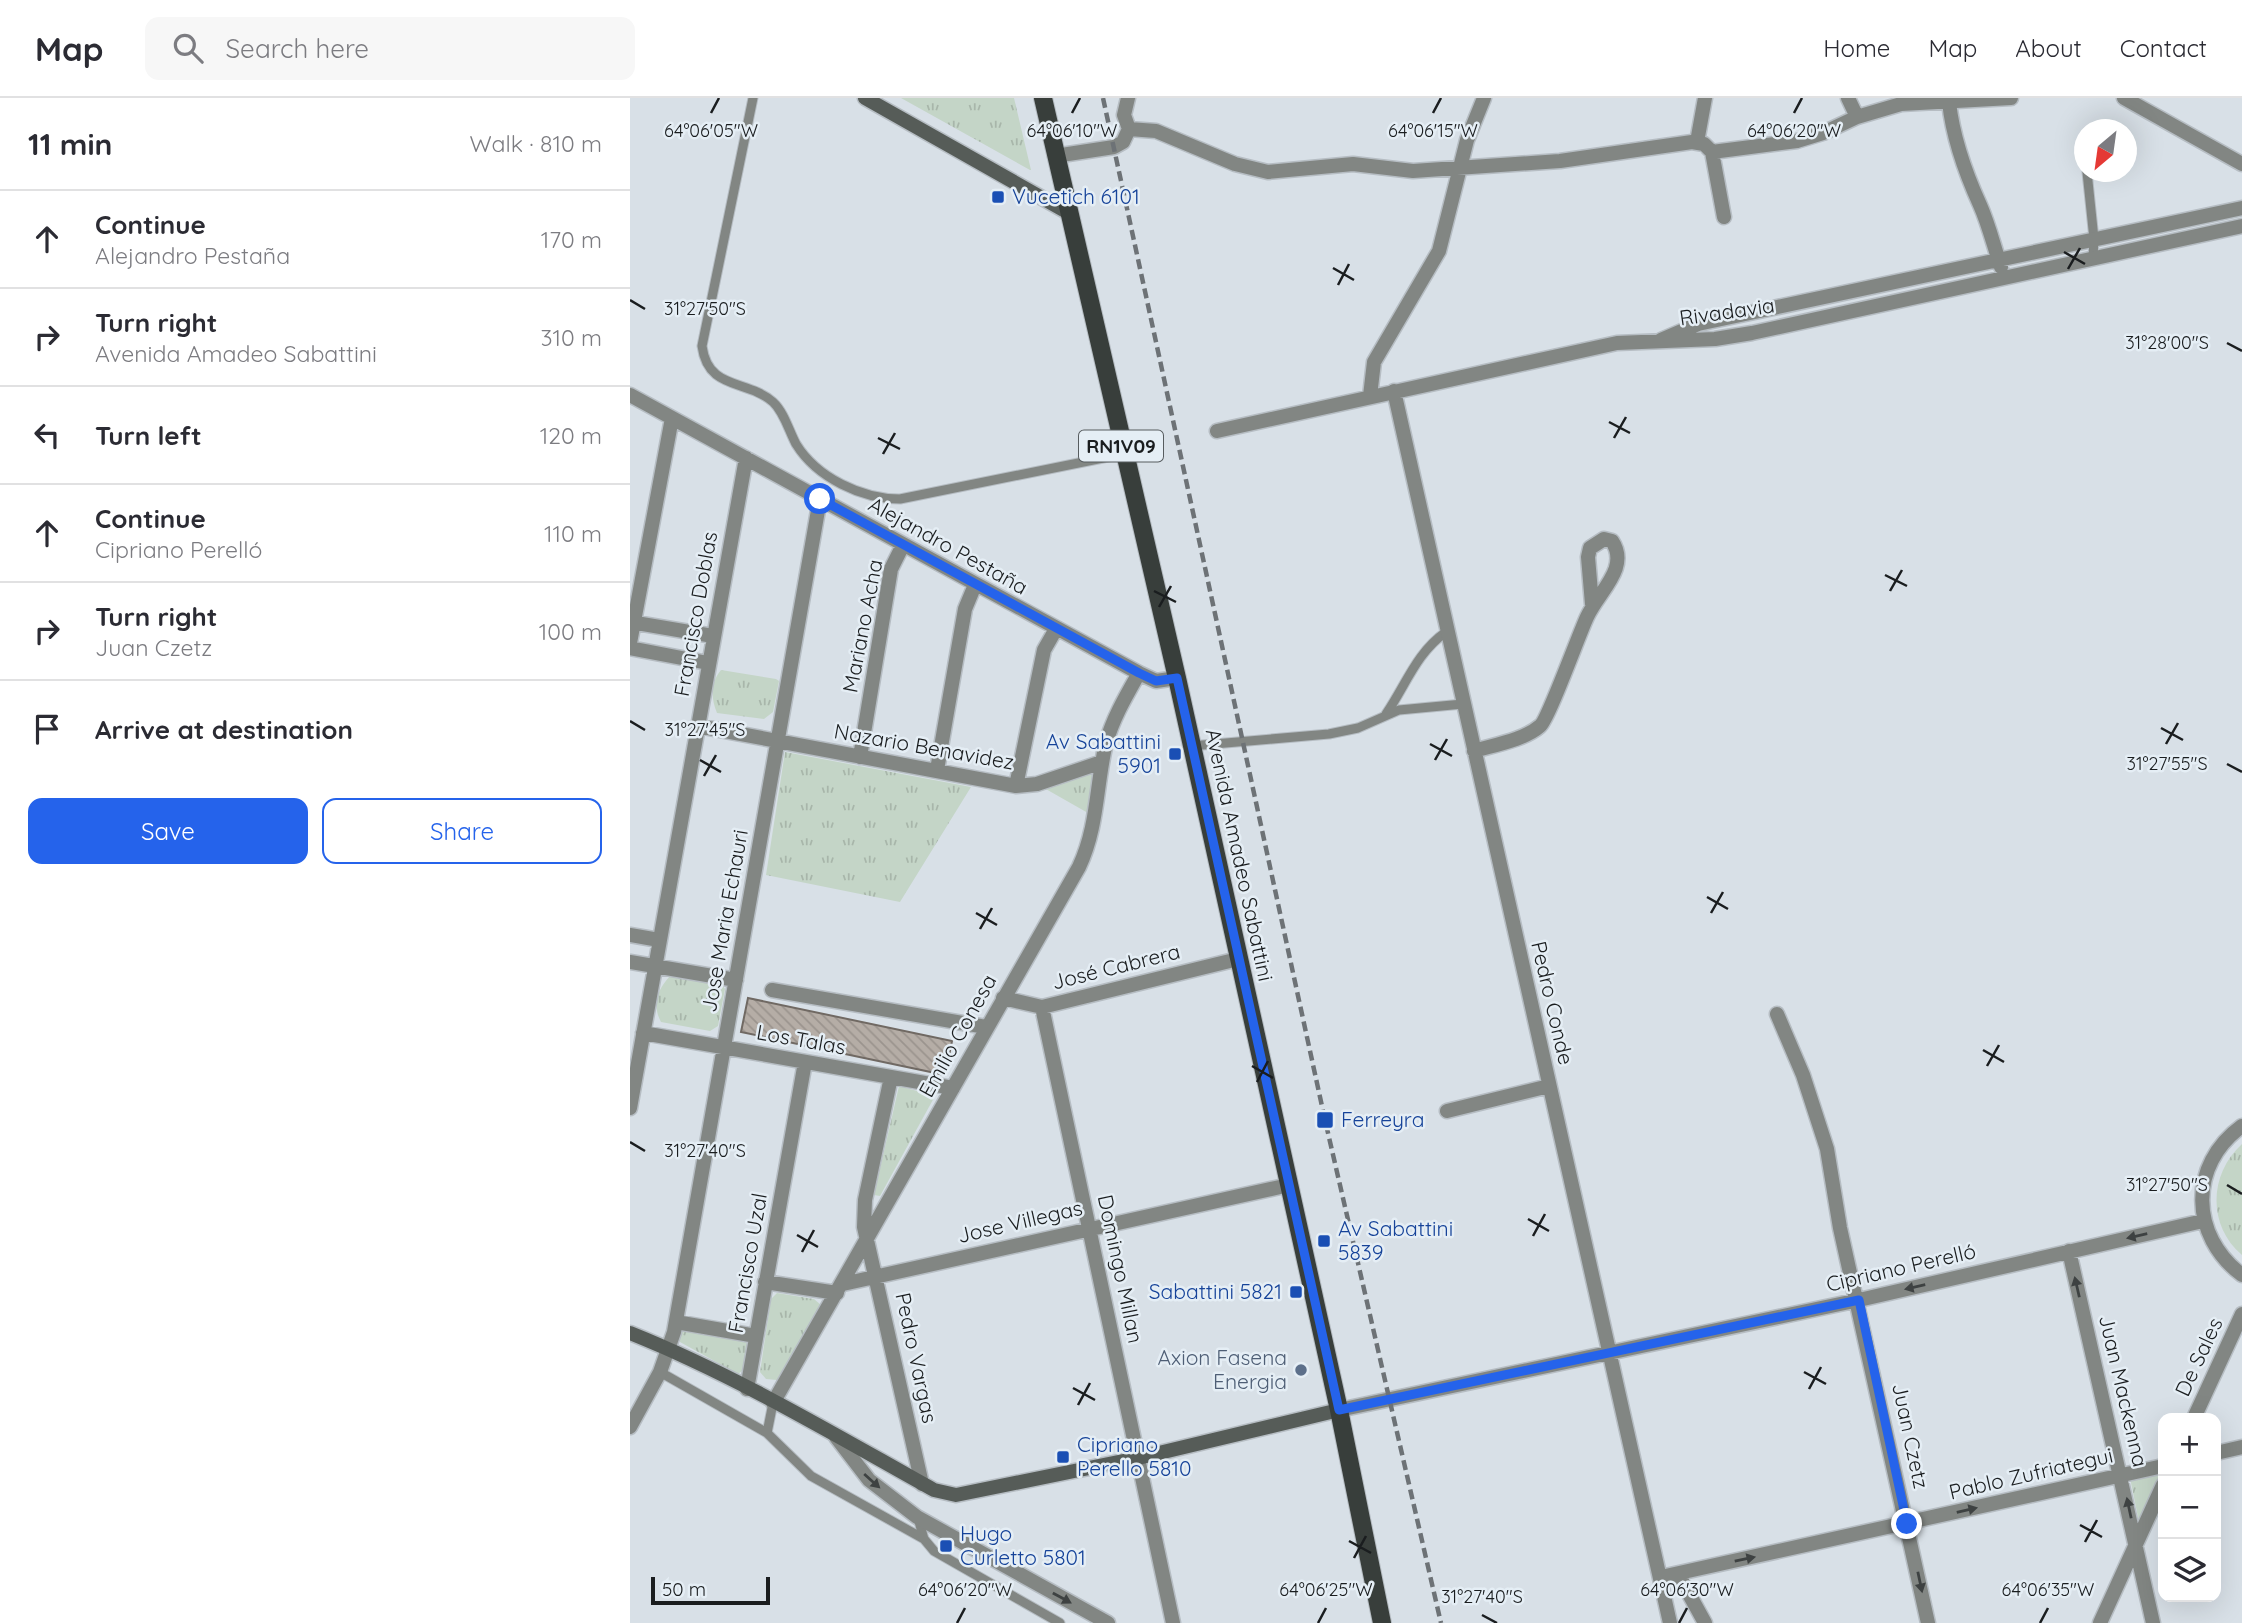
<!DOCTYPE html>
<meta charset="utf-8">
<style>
body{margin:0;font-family:Quicksand,sans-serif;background:#f7f7f7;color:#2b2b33}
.controls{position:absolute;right:21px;bottom:21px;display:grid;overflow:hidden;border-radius:14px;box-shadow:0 7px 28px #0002}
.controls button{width:63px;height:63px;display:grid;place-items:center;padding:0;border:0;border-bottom:2px solid #e1e1e2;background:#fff;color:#2b2b33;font:35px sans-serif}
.compass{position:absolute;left:1444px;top:21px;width:63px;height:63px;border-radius:50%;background:#fff;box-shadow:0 7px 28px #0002;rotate:209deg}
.scale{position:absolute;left:21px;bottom:18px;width:119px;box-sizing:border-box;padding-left:7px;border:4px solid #1a1d1f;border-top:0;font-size:19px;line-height:24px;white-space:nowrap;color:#1a1d1f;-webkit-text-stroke:5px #e5eef5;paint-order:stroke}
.stop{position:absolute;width:21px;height:21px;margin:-16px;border:5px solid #2563eb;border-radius:50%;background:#fff}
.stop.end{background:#2563eb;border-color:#fff;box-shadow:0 2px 7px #0008}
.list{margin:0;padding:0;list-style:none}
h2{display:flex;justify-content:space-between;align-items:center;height:91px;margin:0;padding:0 28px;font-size:30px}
h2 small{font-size:23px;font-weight:400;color:#7c7c81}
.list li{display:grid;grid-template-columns:46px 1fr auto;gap:21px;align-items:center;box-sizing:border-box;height:98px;padding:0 28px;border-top:2px solid #e1e1e2}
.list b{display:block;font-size:26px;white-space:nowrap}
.list p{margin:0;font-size:23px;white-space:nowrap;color:#7c7c81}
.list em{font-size:23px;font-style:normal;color:#7c7c81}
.actions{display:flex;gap:14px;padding:21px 28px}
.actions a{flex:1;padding:16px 0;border:2px solid #2563eb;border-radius:14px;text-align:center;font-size:24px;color:#2563eb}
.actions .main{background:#2563eb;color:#fff}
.icon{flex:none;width:38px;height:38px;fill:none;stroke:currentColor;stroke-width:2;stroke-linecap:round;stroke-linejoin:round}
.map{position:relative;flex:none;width:1612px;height:1525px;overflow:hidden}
header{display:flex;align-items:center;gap:42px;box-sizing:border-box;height:98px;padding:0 35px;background:#fff;border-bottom:2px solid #e1e1e2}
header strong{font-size:33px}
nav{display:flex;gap:38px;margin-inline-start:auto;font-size:24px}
.search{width:490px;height:63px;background:#f7f7f7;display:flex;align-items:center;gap:18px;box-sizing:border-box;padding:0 24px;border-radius:14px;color:#7c7c81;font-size:26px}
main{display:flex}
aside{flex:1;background:#fff}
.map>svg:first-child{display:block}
.park{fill:url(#park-tufts)}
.building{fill:url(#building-back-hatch);stroke:#706963;stroke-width:2}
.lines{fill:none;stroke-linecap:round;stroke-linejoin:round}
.service-casing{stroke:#b6bdc3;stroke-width:11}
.minor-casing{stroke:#b6bdc3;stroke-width:17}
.secondary-casing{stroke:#b6bdc3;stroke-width:17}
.primary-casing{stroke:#b6bdc3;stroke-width:20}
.service{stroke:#828683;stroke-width:9}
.minor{stroke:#828683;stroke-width:14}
.secondary{stroke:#565c58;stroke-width:14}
.primary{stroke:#383e3b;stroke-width:18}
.rail{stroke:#6d7276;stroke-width:4.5;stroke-dasharray:10 5;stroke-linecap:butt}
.oneway{fill:#3e4242}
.route{stroke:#2563eb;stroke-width:9}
.ticks{fill:none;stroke:#1a1d1f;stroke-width:2.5}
.transit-dot{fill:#1a4fb4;stroke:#e5eef5;stroke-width:2.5}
.service-dot{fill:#5c6f8a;stroke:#e5eef5;stroke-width:2.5}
.labels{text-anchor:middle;stroke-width:5;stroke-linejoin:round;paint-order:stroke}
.shield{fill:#e5eef5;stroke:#575c5f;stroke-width:2}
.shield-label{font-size:19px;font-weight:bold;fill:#1a1d1f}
.transit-label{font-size:21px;fill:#164399;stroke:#e5eef5;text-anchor:start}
.street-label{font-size:21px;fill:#1a1d1f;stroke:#e5eef5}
.service-label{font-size:21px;fill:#4e5e75;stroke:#e5eef5;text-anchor:end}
.ticks-label{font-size:18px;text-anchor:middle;fill:#1a1d1f;stroke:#e5eef5;stroke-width:5;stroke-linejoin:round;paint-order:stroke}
</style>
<header>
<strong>Map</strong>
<div class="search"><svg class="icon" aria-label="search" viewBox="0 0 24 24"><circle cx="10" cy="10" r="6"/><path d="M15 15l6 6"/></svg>Search here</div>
<nav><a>Home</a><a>Map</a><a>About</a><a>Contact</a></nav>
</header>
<main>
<aside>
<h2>11 min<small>Walk · 810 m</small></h2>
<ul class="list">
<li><svg class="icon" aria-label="ahead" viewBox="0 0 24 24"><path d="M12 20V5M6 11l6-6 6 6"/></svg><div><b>Continue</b><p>Alejandro Pestaña</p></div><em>170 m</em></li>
<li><svg class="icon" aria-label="right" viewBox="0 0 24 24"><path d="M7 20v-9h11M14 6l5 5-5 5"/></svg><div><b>Turn right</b><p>Avenida Amadeo Sabattini</p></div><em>310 m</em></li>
<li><svg class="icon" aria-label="left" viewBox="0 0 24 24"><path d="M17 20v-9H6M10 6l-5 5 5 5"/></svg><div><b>Turn left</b></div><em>120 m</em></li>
<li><svg class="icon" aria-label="ahead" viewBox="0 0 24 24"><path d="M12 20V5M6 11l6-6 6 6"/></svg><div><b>Continue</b><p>Cipriano Perelló</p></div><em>110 m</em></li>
<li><svg class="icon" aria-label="right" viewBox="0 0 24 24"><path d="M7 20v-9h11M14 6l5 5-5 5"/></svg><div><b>Turn right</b><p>Juan Czetz</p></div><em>100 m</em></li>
<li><svg class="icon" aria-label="arrive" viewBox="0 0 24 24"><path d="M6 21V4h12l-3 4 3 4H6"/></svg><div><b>Arrive at destination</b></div></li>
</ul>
<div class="actions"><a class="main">Save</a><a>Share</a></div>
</aside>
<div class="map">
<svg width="1612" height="1525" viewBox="0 0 1612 1525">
<defs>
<pattern id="park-tufts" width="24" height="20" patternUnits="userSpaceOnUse" patternTransform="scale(1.75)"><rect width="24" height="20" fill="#c4d5c7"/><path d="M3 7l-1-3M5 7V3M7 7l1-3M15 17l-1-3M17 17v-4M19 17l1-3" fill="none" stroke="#a8b6aa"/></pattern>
<pattern id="building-back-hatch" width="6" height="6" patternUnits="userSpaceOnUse" patternTransform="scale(1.75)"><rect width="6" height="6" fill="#b5ada6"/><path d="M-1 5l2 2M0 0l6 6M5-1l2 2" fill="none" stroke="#9b948e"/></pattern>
</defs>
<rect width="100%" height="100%" fill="#d8e0e7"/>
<!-- park -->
<path class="park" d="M271,0h113l17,72h-1z
M91,572l55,9 3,2 -6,31 -9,7 -47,-6c-6,-14 -7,-30 4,-43z
M155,654l186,35 -71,115 -134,-27z
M472,664l-7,55 -58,-33z
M40,878l51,7 4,6 -7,37 -8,5 -49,-9c-9,-17 -4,-32 9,-46z
M269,988l36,10 -55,100 -6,-1z
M1612,1046v111c-35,-30 -33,-81 0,-111z
M147,1195l37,6 7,6 -44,75 -11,-1 -6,-7 11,-73z
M57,1231l57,11 4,5 -6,26 -4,3 -58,-32v-12z
M1533,1372v5l-23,52 -10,-49z"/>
<!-- building -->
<path class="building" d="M118,900l204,43 -7,34 -204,-43z"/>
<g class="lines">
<!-- service casing -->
<g class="service-casing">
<path id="service" d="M123,0l-51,248c6,45 45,33 71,56 11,10 16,29 23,42 21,34 66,55 104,55l223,-45
M1457,74l7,67 -1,19
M756,616c20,-29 30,-61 60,-82
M561,648l138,-12 29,-6 41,-18 64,-6
M30,1274l107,61
M143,1305l-6,30 44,43 113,63
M288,1420l6,21 10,12 126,72"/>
</g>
<!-- minor casing -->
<g class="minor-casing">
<path id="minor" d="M498,0l-4,17 5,14
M1218,0l9,19
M1494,0l118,66
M1319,4c4,37 16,70 31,103 9,20 14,42 21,62
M1067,44l8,-44
M1082,54l12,65
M425,58l59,-9 9,-5 6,-13 27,2 79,33 33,8 85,-8 60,7 147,-10 132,-19 12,2 8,8 85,-11 26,-8 34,-16 44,-13 110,-6
M1031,242l37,-16 544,-116
M764,293l276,1232
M0,297l509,278 17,8 21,-3
M740,298l4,-34 65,-111 28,-111 17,-42
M587,333l400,-88 98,-4 37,-6 490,-107
M0,524l83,14
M0,545l42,-225
M0,550l78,15
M68,628l318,60 21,-2 65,-22
M844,653c20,-6 50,-11 66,-25 8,-6 39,-92 47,-109 12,-26 43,-49 25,-76l-8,-2 -14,9 -2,9 4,47
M230,659l31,-188 12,-24
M307,672l28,-161 10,-24
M386,688l28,-136 12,-21
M0,837l29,5
M0,864l106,18
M142,892l214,37
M373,900l39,9 196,-48
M412,909l131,616
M1147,916l26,61 24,74 13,79 88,395
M13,935l310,55
M261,979l-26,123 -1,27 58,257
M0,1010l116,-650
M817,1013l102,-25
M1612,1028c-54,39 -52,110 0,149
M1439,1153l84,372
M135,1184l72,11
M213,1186l446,-99
M46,1224l80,14
M117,1291l58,-327
M143,1305l306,-536c19,-40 17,-82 27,-124 7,-25 20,-47 33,-70
M709,1312l520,-110 344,-79
M1564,1320l48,-104
M0,1329l30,-55 14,-40 146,-833
M206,1339l33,43 48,37 191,106
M1586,1355l26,-6
M1048,1476l27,49
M1031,1479l502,-111
M1470,1525l63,-138"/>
</g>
<!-- secondary casing -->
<g class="secondary-casing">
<path id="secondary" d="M235,0l202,114
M0,1235c105,42 205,102 304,157l22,5 182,-37 201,-48"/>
</g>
<!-- primary casing -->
<g class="primary-casing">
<path id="primary" d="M413,0l134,580 162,732 43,213"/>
</g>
<!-- service -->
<use href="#service" class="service"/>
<!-- minor -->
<use href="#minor" class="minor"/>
<!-- secondary -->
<use href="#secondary" class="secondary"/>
<!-- primary -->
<use href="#primary" class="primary"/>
<!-- rail -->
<path class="rail" d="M473,0l222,1022 116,503"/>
</g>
<!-- one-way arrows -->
<defs><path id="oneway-solid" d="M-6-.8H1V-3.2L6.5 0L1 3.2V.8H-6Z" transform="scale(1.75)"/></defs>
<g class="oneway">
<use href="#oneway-solid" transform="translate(1507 1138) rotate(167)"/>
<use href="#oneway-solid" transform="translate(1285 1189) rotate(167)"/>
<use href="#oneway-solid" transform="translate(1447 1189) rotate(-103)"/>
<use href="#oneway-solid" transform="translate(242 1383) rotate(42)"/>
<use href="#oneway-solid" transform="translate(1499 1410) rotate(-102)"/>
<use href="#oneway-solid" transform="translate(1337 1412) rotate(-13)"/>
<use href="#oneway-solid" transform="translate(1115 1461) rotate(-12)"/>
<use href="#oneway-solid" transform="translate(1290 1484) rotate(78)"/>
<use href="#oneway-solid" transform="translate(432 1500) rotate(29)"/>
</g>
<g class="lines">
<!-- route -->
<path class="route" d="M190,401l319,174 17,8 21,-3 162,732 520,-110 48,224"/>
</g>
<!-- ticks -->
<path class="ticks" d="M81,15l8,-15M442,15l8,-15M803,15l8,-15M1164,15l8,-15M1434,154l21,12M703,170l21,12M1438,171l12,-21M708,187l11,-21M0,202l15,9M1597,245l15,8M979,324l21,11M248,340l22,11M984,340l12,-21M253,356l12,-21M1255,477l22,11M524,493l22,11M1260,493l12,-21M529,509l12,-21M0,623l15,9M1531,630l22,12M800,646l22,12M1536,646l12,-21M70,662l21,12M805,662l12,-21M1597,666l15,8M74,678l12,-21M1077,799l21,12M346,815l21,12M1081,815l12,-21M350,831l12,-21M1353,952l21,12M622,968l21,12M1357,968l12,-21M627,984l11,-21M0,1044l15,9M1597,1087l15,9M898,1121l21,12M167,1137l21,12M903,1138l12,-22M172,1154l12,-22M1174,1274l22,12M443,1290l22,12M1179,1291l12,-22M448,1307l12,-22M1450,1427l22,12M719,1443l22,12M1455,1444l12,-22M724,1460l12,-22M852,1517l15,8M327,1525l8,-15M688,1525l8,-15M1049,1525l8,-15M1410,1525l8,-15"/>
<!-- markers -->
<g class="transit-dot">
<rect x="361" y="92" width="14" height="14" rx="3.5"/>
<rect x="538" y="649" width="14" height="14" rx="3.5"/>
<rect x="686" y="1013" width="18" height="18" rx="3.5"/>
<rect x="687" y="1136" width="14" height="14" rx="3.5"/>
<rect x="659" y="1187" width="14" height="14" rx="3.5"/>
<rect x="426" y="1352" width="14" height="14" rx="3.5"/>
<rect x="309" y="1441" width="14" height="14" rx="3.5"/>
</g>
<circle class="service-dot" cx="671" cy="1272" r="7"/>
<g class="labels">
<!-- shield labels -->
<rect class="shield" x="449" y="332.5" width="84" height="31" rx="5"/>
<g class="shield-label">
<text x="491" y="355">RN1V09</text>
</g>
<!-- transit labels -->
<g class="transit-label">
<text x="382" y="106">Vucetich 6101</text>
<text x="531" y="651" text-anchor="end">Av Sabattini<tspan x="531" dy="24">5901</tspan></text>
<text x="711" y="1029">Ferreyra</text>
<text x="708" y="1138">Av Sabattini<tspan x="708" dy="24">5839</tspan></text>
<text x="652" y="1201" text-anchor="end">Sabattini 5821</text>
<text x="447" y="1354">Cipriano<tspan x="447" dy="24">Perello 5810</tspan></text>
<text x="330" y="1443">Hugo<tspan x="330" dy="24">Curletto 5801</tspan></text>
</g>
<!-- street labels -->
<g class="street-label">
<text transform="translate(1097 214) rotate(-8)" y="7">Rivadavia</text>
<text transform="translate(318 448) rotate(29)" y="7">Alejandro Pestaña</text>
<text transform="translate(66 516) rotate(-80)" y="7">Francisco Doblas</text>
<text transform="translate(233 528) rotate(-79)" y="7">Mariano Acha</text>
<text transform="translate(294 649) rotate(10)" y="7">Nazario Benavidez</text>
<text transform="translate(609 757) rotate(78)" y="7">Avenida Amadeo Sabattini</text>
<text transform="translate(95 823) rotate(-80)" y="7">Jose Maria Echauri</text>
<text transform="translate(486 869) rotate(-14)" y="7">José Cabrera</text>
<text transform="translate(922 905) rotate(77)" y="7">Pedro Conde</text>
<text transform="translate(328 938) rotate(-61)" y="7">Emilio Conesa</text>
<text transform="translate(171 942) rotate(10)" y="7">Los Talas</text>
<text transform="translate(390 1124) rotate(-13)" y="7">Jose Villegas</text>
<text transform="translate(118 1165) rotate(-80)" y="7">Francisco Uzal</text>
<text transform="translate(1271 1170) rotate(-13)" y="7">Cipriano Perelló</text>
<text transform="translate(490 1171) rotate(78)" y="7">Domingo Millan</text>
<text transform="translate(1569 1259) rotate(-65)" y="7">De Sales</text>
<text transform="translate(286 1260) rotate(78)" y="7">Pedro Vargas</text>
<text transform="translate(1493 1293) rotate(77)" y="7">Juan Mackenna</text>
<text transform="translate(1280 1338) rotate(78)" y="7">Juan Czetz</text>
<text transform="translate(1401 1376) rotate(-13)" y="7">Pablo Zufriategui</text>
</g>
<!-- service labels -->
<g class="service-label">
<text x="657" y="1267">Axion Fasena<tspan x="657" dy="24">Energia</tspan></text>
</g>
</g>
<g class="ticks-label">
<text x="81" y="39">64°06'05"W</text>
<text x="442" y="39">64°06'10"W</text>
<text x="803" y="39">64°06'15"W</text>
<text x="1164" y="39">64°06'20"W</text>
<text x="75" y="217">31°27'50"S</text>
<text x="1537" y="251">31°28'00"S</text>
<text x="75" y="638">31°27'45"S</text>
<text x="1537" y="672">31°27'55"S</text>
<text x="75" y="1059">31°27'40"S</text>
<text x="1537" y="1093">31°27'50"S</text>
<text x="335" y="1498">64°06'20"W</text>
<text x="696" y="1498">64°06'25"W</text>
<text x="1057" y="1498">64°06'30"W</text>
<text x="1418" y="1498">64°06'35"W</text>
<text x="852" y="1505">31°27'40"S</text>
</g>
</svg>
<div class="controls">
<button>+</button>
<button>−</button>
<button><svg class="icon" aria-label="layers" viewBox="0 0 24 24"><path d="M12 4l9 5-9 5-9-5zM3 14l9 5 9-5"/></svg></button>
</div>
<svg class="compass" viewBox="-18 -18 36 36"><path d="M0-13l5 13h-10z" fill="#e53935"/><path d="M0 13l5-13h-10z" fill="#7c7c81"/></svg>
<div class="scale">50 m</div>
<div class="stop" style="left:190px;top:401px"></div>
<div class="stop end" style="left:1277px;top:1426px"></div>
</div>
</main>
